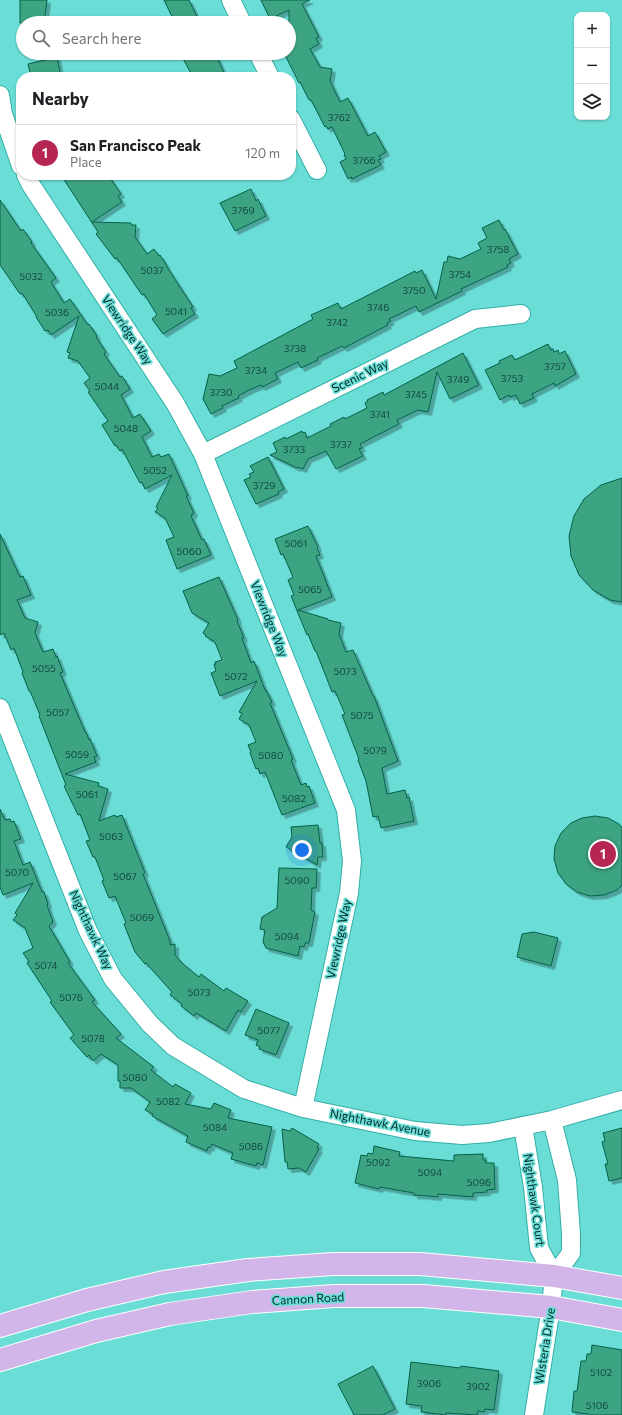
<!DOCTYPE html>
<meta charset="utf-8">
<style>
body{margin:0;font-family:Commissioner,sans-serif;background:#f2f2f2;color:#202124}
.controls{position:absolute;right:12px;top:12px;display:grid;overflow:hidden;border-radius:8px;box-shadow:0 1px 3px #0004}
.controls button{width:36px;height:36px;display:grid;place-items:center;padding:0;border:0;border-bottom:1px solid #e0e0e0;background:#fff;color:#202124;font:20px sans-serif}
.you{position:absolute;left:302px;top:850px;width:14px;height:14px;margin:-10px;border:3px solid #fff;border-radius:50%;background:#1a73e8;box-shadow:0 0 0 6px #1a73e833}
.badge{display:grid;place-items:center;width:26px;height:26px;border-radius:50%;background:#b62652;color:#fff;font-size:13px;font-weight:700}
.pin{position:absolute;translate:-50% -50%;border:2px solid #fff;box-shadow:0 1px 4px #0006}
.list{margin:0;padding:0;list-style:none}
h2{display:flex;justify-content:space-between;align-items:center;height:52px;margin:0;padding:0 16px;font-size:17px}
h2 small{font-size:13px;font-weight:400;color:#757577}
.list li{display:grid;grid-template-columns:26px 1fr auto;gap:12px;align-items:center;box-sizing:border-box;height:56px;padding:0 16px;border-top:1px solid #e0e0e0}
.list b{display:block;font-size:15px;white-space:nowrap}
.list p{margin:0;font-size:13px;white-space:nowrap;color:#757577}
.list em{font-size:13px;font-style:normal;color:#757577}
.icon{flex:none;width:22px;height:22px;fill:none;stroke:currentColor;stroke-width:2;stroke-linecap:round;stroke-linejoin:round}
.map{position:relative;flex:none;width:622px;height:1415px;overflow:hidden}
.search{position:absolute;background:#fff;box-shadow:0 1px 3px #0004;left:16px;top:16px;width:280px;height:44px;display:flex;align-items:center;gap:10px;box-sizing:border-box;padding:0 14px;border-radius:22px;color:#757577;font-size:15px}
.panel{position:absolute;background:#fff;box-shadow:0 1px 3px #0004;left:16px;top:72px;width:280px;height:108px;border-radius:16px}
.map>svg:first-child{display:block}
.building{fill:#3da483;stroke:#056049;filter:url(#shadow)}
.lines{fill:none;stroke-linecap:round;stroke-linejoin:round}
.minor-casing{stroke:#32afa7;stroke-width:20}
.major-casing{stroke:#fff;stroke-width:24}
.minor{stroke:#fff;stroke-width:18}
.major{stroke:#d2b5e9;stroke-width:22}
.labels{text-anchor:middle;stroke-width:3.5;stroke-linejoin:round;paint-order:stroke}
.number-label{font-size:10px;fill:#11483e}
.street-label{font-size:12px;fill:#022927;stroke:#6aded6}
</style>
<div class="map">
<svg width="622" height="1415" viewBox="0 0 622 1415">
<defs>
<filter id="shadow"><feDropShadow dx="3.5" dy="3.5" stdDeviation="0" flood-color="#0004"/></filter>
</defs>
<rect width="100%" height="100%" fill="#6aded6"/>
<!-- building -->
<path class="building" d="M20,0h27l-3,23h-24z
M164,0h25l11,23h-25z
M261,0h49l-8,4 17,33 -3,1 3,6 -9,5 10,18 12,2 -2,12 10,21 8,-4 20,38 7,-4 11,20 -7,4 2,3 -3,1 3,5 -29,14 -1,-2 -3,2 -8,-17 6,-3 -2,-4 1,-1 -13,-27 -4,2 -2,-3 -1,1 -14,-27h-2l-9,-18 -1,1 -15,-30h5v-43l-19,9z
M180,53h35l11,24h-33z
M57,57l4,20h-30l-3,-13z
M61,175h47l13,19 -3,2 4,6 -30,20 39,1v2h5l-1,12 12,17 7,-5 5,7 1,-1 7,11v1l26,40 -2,1 4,6 -32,20 -11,-15 5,-4 -13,-21 -2,1 -25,-37 -2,1 -19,-25 2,-2z
M251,189l5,12 2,-2 8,17 -31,15 -15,-28z
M0,200l21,31 2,-2 9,13 -1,1 25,35 -5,4 13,21 6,-4 18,26 1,-1 8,12 -1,1 10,15 -2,2 16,23 2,-1 8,13 -9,6 12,23 7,-4 11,17 -9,6 10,20 7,-3 2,3 8,-3 19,42h-2l8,17 -2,1v2h-1l11,24 2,-1 7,16 -34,14 -11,-29 8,-3 -9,-19 -10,-6 3,-4 -2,-1 16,-32 -27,14 -3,-7 -2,1 -18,-34 -2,2 -4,-6 -1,1 -13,-21 6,-4 -20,-29 2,-1 -6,-8 6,-5 -12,-17 -10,-3 2,-5 -3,-1 12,-36 -28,19 -3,-5 -3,1 -9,-14h1l-15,-24 -2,1 -20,-29z
M499,220l5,10 1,-1 13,25 -9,5 2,4 -4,2 1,2 -47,22 1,2 -43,21 -3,-6 -27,13 2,2 -4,2 1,2 -44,23 -2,-2 -25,12 1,2 -17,8 -3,-6 -23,11 3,6 -16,8 -1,-2 -12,5 -11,6 1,2 -17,8 1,2 -12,6 -8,-15 6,-25 11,2 17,-8 -3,-7 79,-42 -2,-4 27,-12 3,6 74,-38 1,2 6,-3 14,29 8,-37h3l1,-6 12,3 21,-10 -3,-6 9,-5 -5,-10z
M548,344l3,6 2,-1 1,3 4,-2 1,4 6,-3 11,23 -21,12 -1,-3 -22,11 2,4 -14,6 -4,-9 -6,2 -1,-2 -9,5 -15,-30 15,-7 -1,-2 13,-6 3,5z
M463,353l16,32 -29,14 -13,-27 -9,40 -10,-2 -21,10 2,4 -39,20 2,4 -3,1 4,7 -27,13 -10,-18 -18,8 -5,10 -5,-2 -1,1 -27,-13 7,-3 -4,-9 12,-6 1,2 16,-8 1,2 2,-1 2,6 24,-12 -1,-2 14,-7 1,2 22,-11 -2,-5 3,-2 -1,-1 16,-8 1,3z
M268,457l16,32 -6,3 1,2 -23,10 -12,-24 7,-3 -2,-3 5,-2 -4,-6z
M622,478v124l-12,-2 -17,-10 -14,-15 -8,-19 -2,-20 5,-20 10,-17 17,-14z
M308,526l10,21 -1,1 3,7 -4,1 16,41 -34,13 30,9v1l13,3 -2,11 7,18 7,-2 3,7 17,39h1l24,65 -16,7 5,26 18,-4 2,8 2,-1 5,24 -33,7 -3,-12 -5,1 -7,-36 -8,-21 1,-1 -17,-44 3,-1 -10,-23 -3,1 -16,-41h-1l-7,-17 -1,1 -16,-39 3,-1 -6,-15 5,-3 -10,-23 -2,1 -6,-16z
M0,534l20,43 3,-1 8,19 -14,5 8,18 13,4 -3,11 8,19 10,-3 3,8 1,-1 6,16 -3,1 25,59h1l3,8 1,-1 7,17 -3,1 2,5 -31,12 34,9 -1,3 10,3 -9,32 16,-6 1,2 6,-2 23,58 -2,1 27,67v4l5,-1v11l7,8 17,14 2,-3 23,17 2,-3 22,13 -7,11 -3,-2 -12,21 -30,-18 -2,3 -13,-10 1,-2 -12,-9 2,-3 -26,-29 -1,1 -10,-12 -11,-28 2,-1 -11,-27 -6,2 -7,-17 2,-1 -9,-23h-2l-7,-16 4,-1 -10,-26 -2,1 -14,-29 2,-1 -27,-69 1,-1 -10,-24h-1l-7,-18 1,-1 -9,-24 -3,2 -7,-17 -4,2z
M219,577l19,43 -1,1 7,17h-2l9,25 3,-2 11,29h1l6,12 -2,1 23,56 -2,1 10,25 5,-2 1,4 2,-1 6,17 -33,12 -17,-43 -5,2 -2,-6 -2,1 -6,-16 1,-1 -3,-7 8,-3 -7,-17 -10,-6 3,-6 -3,-1 18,-31 -37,15 -9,-23 5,-2 -2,-7h2l-1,-2 7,-2 -7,-18 -10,-6 1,-1 -3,-2 6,-10 -17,-10 -9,-22z
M0,809l5,11 5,-1 1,3 3,-1 7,18 -7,2 9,24 7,-3 12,30h2l4,12 -1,1 6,17 -4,4 21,36 -2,1 27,37 -3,2 29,32 -5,4 38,29 -3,3 22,17 2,-3 16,9 -6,11 26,5 3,-6 17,7 -3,8 44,9 -9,38 -6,-2 -1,3 -25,-7 2,-6 -21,-9 -2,4 -2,-1 -1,4 -21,-9 2,-6 -36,-20 1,-2 -8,-4 5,-8 -19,-14h-11v-7h-2v-16l-17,-11 -8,7 -4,-6 -2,2 -17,-19 4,-3 -24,-33 2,-1 -25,-38 2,-1 -6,-9 10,-5 -8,-20 -12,-8 4,-5 -2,-2 18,-30 -30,12 -3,-8z
M595,816l13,2 11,6 3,4v57l-5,5 -13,5 -14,1 -13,-4 -11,-8 -8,-11 -4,-14 1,-13 6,-13 10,-10 11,-5z
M318,825l2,18h2l1,14h-5l-1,8 -31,-18 6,-10 -1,-10z
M279,868l38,1 -1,19h-4l-1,22 4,2 -6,31h-4l-1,4 -4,-1 -2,10 -32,-8 -3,-6 2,-12 -5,-1 2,-12 15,-9z
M534,932l24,6 -7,28 -34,-9 5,-23z
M256,1009l33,14 -13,32 -17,-6 1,-2 -4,-2 2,-5 -13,-5z
M292,1128l27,16 -2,4 2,1 -13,23 -7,-4 -11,1 -1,-7h-2l-3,-33 8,2z
M622,1128v50l-13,3 -4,-17h3l-6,-22 3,-1 -2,-8z
M374,1146l26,6 -1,4 55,5v-6l29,-1v6h3v3h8l1,26 -8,1v2l-14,1v4l-35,-3v3l-10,-1 -14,-1v-2l-34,-6 -1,2 -24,-6 6,-28 6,1 1,-3 5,1z
M592,1345l30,5v65h-34v-1l-16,-2 2,-21h3l4,-30h5l1,-7h4z
M411,1362l49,6 1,-2 38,5 -5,39 -9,-1 -1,3 -6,-1 -1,4 -31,-2v2l-25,-3 1,-6 -16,-2z
M373,1366l22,43 -12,6h-29l-16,-31z"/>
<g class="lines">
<!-- minor casing -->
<g class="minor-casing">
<path id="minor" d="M231,0l11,23
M258,53l12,24
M0,95l3,19 18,52
M291,119l26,51
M26,175l5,10 144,218 28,51 143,356 6,51 -3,32 -46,215
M203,454l272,-135 46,-5
M0,708l88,223 25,48 37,45 23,22 71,43 59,19 112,23 47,4 27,-2 63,-13 70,-20
M552,1120l15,60 4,54v19l-17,23
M523,1126l10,61 6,61 15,28
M534,1415l17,-108 3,-31"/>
</g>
<!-- major casing -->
<g class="major-casing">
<path id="major" d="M0,1326l87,-26 77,-18 84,-12 85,-6h87l134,12 68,12
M0,1360l96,-29 74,-17 82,-12 82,-6h89l128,11 71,13"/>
</g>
<!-- minor -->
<use href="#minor" class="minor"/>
<!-- major -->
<use href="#major" class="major"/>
</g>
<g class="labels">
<!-- number labels -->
<g class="number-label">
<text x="339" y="121">3762</text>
<text x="364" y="164">3766</text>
<text x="243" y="214">3769</text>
<text x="498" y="253">3758</text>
<text x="152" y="274">5037</text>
<text x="460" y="278">3754</text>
<text x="31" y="280">5032</text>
<text x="414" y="294">3750</text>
<text x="378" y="311">3746</text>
<text x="176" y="315">5041</text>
<text x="57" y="316">5036</text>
<text x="337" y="326">3742</text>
<text x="295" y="352">3738</text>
<text x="555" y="370">3757</text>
<text x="256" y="374">3734</text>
<text x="512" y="382">3753</text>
<text x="458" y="383">3749</text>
<text x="107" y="390">5044</text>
<text x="221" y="396">3730</text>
<text x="416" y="398">3745</text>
<text x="380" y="418">3741</text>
<text x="126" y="432">5048</text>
<text x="341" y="448">3737</text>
<text x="294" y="453">3733</text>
<text x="155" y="474">5052</text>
<text x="264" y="489">3729</text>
<text x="296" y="547">5061</text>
<text x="189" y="555">5060</text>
<text x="310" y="593">5065</text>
<text x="44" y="672">5055</text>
<text x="345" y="675">5073</text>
<text x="236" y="680">5072</text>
<text x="58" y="716">5057</text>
<text x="362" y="719">5075</text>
<text x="375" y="754">5079</text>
<text x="77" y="758">5059</text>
<text x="271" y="759">5080</text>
<text x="87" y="798">5061</text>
<text x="294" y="802">5082</text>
<text x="111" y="840">5063</text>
<text x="17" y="876">5070</text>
<text x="125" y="880">5067</text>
<text x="297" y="884">5090</text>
<text x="142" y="921">5069</text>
<text x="287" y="940">5094</text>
<text x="46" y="969">5074</text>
<text x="199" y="996">5073</text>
<text x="71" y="1001">5076</text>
<text x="269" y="1034">5077</text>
<text x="93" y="1042">5078</text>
<text x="135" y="1081">5080</text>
<text x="168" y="1105">5082</text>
<text x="215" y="1131">5084</text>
<text x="251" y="1150">5086</text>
<text x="378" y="1166">5092</text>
<text x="430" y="1176">5094</text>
<text x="479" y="1186">5096</text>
<text x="601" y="1376">5102</text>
<text x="429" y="1387">3906</text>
<text x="478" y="1390">3902</text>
<text x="597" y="1409">5106</text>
</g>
<!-- street labels -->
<g class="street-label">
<text transform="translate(127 330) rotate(56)" y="4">Viewridge Way</text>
<text transform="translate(360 376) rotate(-26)" y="4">Scenic Way</text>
<text transform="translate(269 619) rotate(68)" y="4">Viewridge Way</text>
<text transform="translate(91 930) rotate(65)" y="4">Nighthawk Way</text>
<text transform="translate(339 939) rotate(-78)" y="4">Viewridge Way</text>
<text transform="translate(380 1123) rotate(11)" y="4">Nighthawk Avenue</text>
<text transform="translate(534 1200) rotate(82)" y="4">Nighthawk Court</text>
<text transform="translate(308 1299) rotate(-3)" y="4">Cannon Road</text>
<text transform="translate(545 1346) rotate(-81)" y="4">Wisteria Drive</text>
</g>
</g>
</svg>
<div class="controls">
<button>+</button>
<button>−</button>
<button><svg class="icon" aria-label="layers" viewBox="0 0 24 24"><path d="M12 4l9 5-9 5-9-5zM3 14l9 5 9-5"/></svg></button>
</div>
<div class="you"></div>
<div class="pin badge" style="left:603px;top:854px">1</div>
<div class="search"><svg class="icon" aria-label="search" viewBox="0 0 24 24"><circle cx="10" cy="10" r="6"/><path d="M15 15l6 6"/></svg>Search here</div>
<section class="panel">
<h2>Nearby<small></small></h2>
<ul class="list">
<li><span class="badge">1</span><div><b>San Francisco Peak</b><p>Place</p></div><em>120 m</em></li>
</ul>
</section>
</div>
